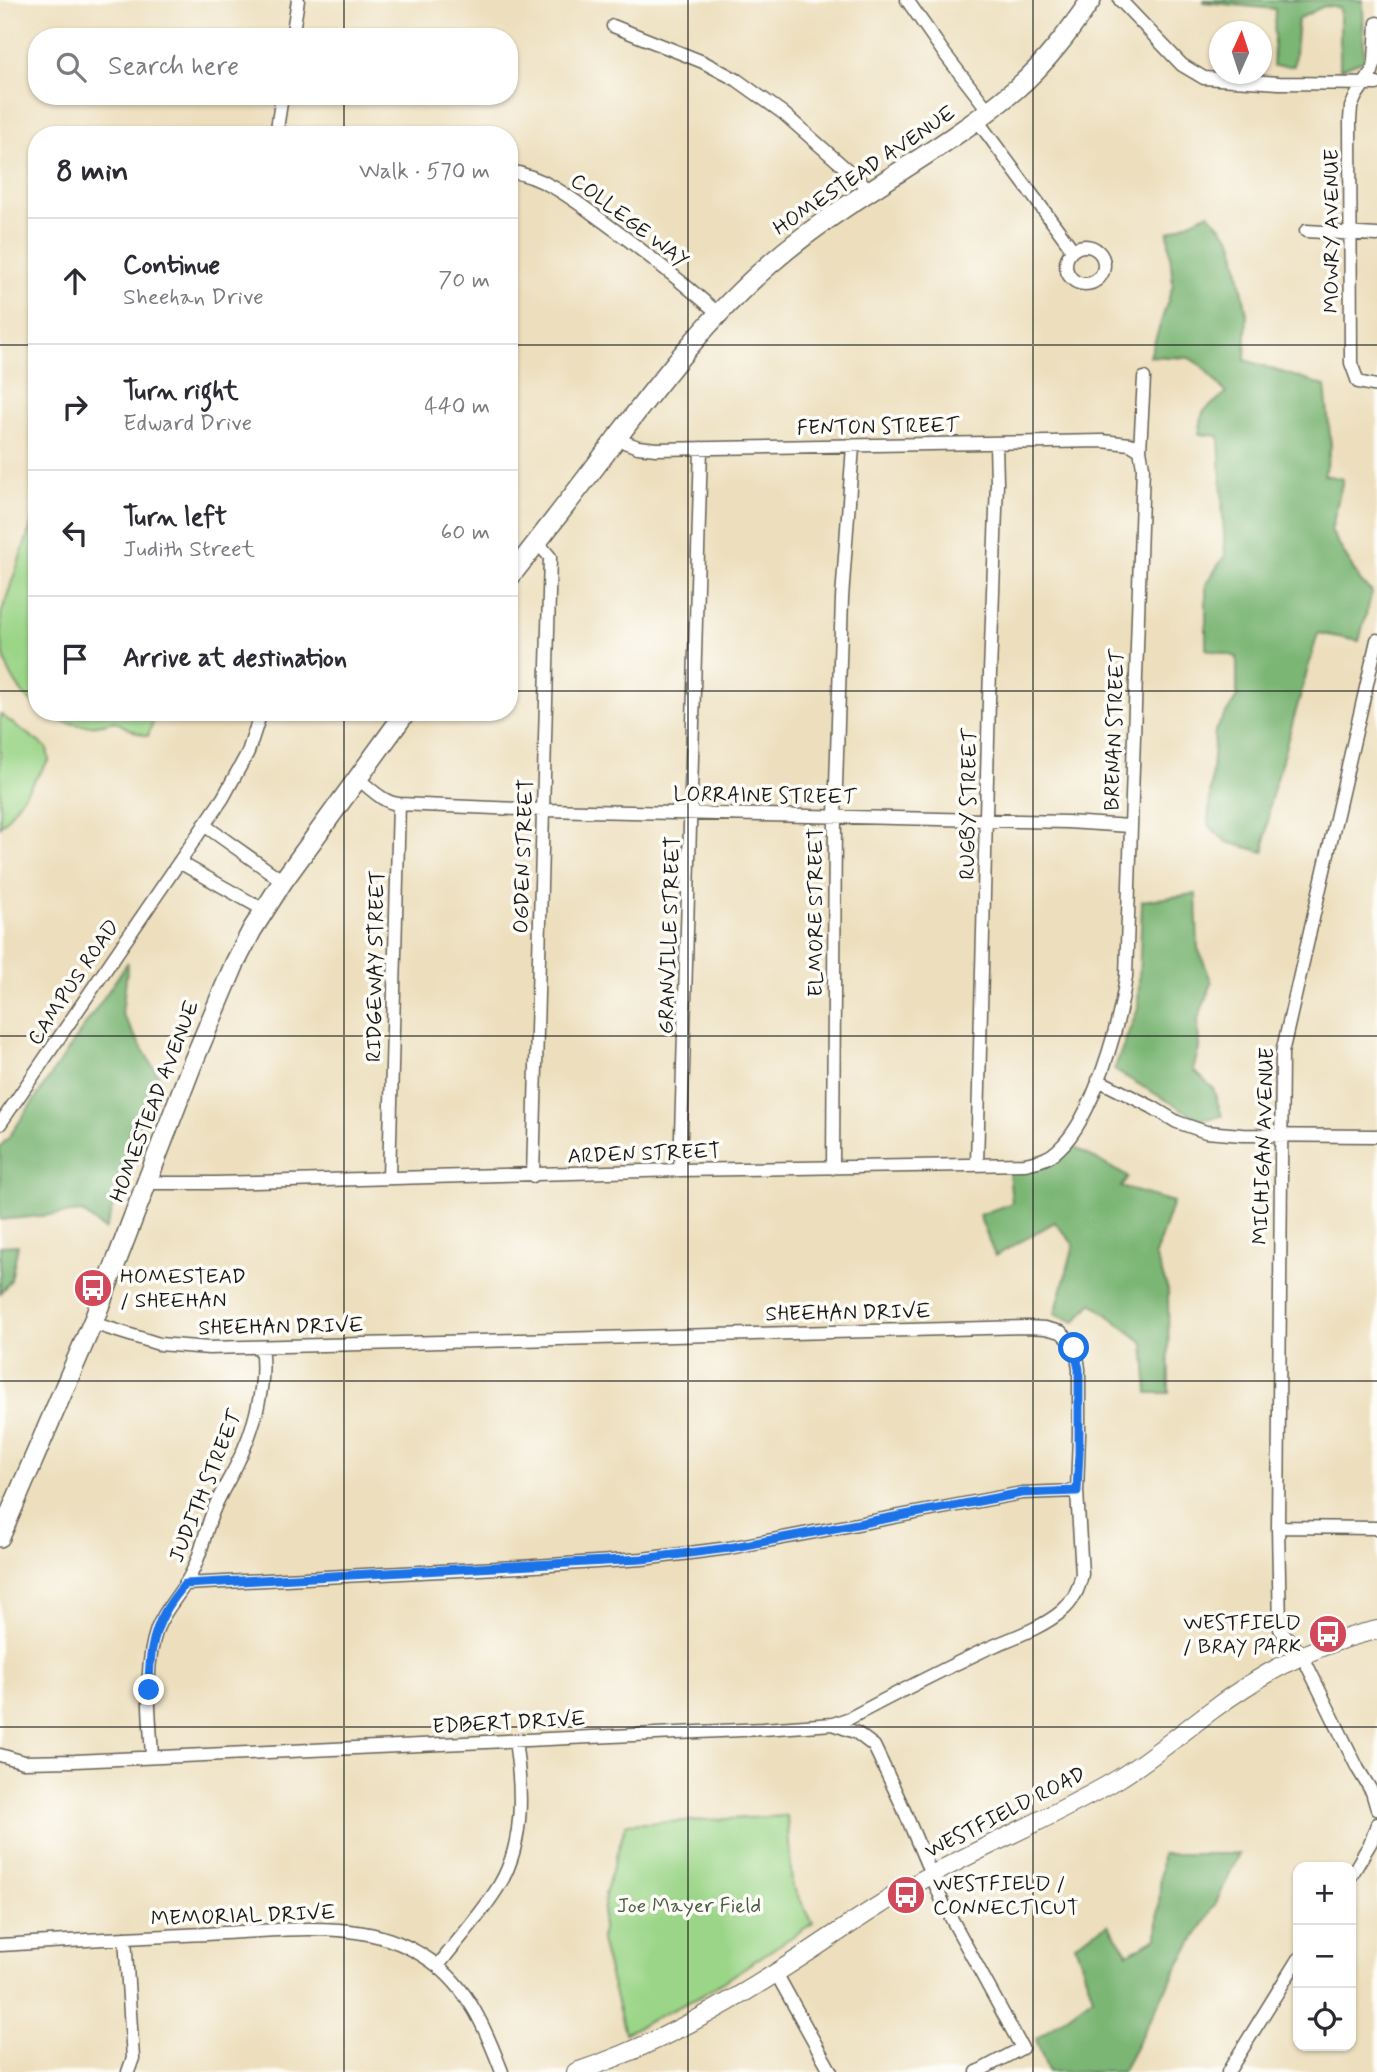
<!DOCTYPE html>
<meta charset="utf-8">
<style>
body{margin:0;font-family:Mynerve,sans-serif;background:#f7f7f7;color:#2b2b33}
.controls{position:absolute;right:21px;bottom:21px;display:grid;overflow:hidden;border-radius:14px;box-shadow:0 2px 5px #0004}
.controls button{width:63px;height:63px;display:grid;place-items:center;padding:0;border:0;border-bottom:2px solid #e1e1e2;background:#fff;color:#2b2b33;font:35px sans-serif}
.compass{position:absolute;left:1209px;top:21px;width:63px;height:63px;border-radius:50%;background:#fff;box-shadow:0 2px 5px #0004;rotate:3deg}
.stop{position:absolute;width:21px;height:21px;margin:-16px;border:5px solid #1a73e8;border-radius:50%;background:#fff}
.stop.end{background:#1a73e8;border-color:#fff;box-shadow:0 2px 7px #0008}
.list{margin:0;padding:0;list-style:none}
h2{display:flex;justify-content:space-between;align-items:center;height:91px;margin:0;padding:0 28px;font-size:30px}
h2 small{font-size:23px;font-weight:400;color:#7c7c81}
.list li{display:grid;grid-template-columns:46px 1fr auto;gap:21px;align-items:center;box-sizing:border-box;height:126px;padding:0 28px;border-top:2px solid #e1e1e2}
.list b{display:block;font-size:26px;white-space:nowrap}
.list p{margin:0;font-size:23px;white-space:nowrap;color:#7c7c81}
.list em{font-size:23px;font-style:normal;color:#7c7c81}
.icon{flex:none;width:38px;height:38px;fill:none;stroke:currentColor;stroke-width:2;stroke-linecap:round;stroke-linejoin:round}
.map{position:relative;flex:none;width:1377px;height:2072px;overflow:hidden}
.search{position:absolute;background:#fff;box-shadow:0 2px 5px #0004;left:28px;top:28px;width:490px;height:77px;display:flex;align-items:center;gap:18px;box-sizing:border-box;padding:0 24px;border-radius:28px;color:#7c7c81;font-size:26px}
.panel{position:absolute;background:#fff;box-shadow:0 2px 5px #0004;left:28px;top:126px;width:490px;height:595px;border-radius:28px}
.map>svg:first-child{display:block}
.green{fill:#9bd588;stroke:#5c7852;stroke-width:2}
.forest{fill:#7cb674;stroke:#4c6948;stroke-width:2}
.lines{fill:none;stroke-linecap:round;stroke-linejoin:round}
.minor-casing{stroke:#656054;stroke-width:15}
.secondary-casing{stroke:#656054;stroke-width:20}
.primary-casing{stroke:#656054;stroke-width:22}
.minor{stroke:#fff;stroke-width:12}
.secondary{stroke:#fff;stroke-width:18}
.primary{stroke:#fff;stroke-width:19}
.route{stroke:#1a73e8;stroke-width:9}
.grid{fill:none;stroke:#1c1c1c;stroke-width:2;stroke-opacity:0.55}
.labels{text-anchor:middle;stroke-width:7;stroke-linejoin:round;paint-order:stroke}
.street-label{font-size:21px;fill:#1c1c1c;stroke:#fdfcf7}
.poi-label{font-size:21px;fill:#1c1c1c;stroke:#fdfcf7;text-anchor:start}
.park-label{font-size:21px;fill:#485d42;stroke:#fdfcf7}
</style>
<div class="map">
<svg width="1377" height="2072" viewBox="0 0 1377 2072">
<rect width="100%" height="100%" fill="#fdfcf7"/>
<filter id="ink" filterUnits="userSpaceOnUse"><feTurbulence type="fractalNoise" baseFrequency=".0143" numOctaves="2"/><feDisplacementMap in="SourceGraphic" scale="14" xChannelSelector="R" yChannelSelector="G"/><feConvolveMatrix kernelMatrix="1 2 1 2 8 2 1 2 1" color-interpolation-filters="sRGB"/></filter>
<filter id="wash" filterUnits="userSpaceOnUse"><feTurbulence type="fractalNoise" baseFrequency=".00686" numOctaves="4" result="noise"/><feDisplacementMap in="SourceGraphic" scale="28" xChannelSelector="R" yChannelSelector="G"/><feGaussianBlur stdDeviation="1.57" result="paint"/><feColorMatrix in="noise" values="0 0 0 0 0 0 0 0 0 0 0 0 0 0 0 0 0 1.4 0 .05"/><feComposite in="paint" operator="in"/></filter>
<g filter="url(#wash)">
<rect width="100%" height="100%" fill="#eddfbd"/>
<!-- green -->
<path class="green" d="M37,508v199c-31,-26 -37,-53 -36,-93z
M44,712h112l-8,24 -12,-4 -22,-11c-23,8 -49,5 -70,-9z
M0,714l47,34 2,12 -43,60 -6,6z
M787,1816l5,69 21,38 -112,73 -76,37 -24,-92 4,-47 21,-70z"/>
<!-- forest -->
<path class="forest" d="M1204,0h159l1,60 -24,9v-61l-16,-2 -26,13 -4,47h-21l2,-57 -71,-7z
M1209,213l24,28 14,73 -2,46 80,26 6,60 -7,29 19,4 -12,52 30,51 11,10 -13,49 -41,-8 -48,169 -6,50 -37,-10 -19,-17 7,-95 22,-33v-40l-31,-8v-65l19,-29 -6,-119 -20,-2 4,-22 23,-19 -24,-27 -13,-8 -39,-2 23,-71 -5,-53z
M1196,894l2,54 14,35 -14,36 1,30 -6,21 20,18 9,28 -21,4 -87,-50 24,-62 4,-107z
M128,962l-6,52 39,66 -56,150 -23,-18 -82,8v-73l9,-10z
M1074,1147l54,30 -7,10 52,15 -18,53 13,35 1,103h-21l-4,-50 -52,-40 -17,19 -20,-8 19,-69 -19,-23 -60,34 -16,-41 33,-12 -3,-32c35,-1 38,-3 65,-24z
M18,1245l-7,35 -11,13v-47z
M1162,1854h77l-22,47 -36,60 -59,111h-74l-12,-33 57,-42 -18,-53 33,-20 20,30 29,-16z"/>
</g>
<g filter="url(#ink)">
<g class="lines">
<!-- minor casing -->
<g class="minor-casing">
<path id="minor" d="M907,0l37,53 45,58
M1120,0l62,65 22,13 75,5 98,1
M1377,23l-2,38 -3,11 -16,24 -5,11 -1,13 1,243 7,19 19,4
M613,26l90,36 34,18 46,33 86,76
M292,37l6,-37
M977,120l96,130
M276,135l6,-39
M509,171c37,6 66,30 95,51 40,29 78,60 115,92
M1306,231l71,4
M1066 265a19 19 0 1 1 38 0a19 19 0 1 1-38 0Z
M616,439l22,8 18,2 446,-8 28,3 10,6
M1377,640l-95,413 -4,474 2,102 22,26 56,114 14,23 5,17
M357,778c12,9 26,25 42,26l-10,374
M399,804l145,6 523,12 63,4
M204,825l79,56
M179,862l85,48
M1098,1080l54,27 25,15 29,10 36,3 135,1
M0,1124l223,-326 25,-46 13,-40
M977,1164l12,-464 8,-217 -1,-39
M833,1168l2,-352 7,-218 11,-152
M680,1170l21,-722
M533,1176l17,-619 -13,-15
M146,1183h69l465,-13 345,-6c14,-3 24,-5 34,-15 35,-32 61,-127 67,-173l17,-509 -3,-17 4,-72
M92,1323l67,21 50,4 818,-21 18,1 16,4 9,9 7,15 2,13v66l-2,56 5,83c-3,15 -8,27 -20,37 -24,20 -55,28 -82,41 -44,21 -87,43 -130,66l-17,6
M1278,1527l99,1
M185,1584l334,-17 123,-8 87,-11 293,-55 55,-2
M0,1755l24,7 51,-1 688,-32 70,-5 24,9 17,13 27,57 43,102 78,143 -45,24
M152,1757c-2,-42 -9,-88 5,-128 8,-21 24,-35 34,-55 11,-20 14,-44 23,-65 6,-15 15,-29 22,-43 18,-36 31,-80 25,-119
M1351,1876l20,-34 6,-18
M125,1938l8,120 -5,14
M0,1945c75,-5 149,-8 224,-12 46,-2 94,-8 139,0 25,4 48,14 68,28 38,27 55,69 71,111
M438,1966c20,-27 45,-53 62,-82 25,-43 22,-96 15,-143
M776,1973l55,99
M1228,2072l70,-113"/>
</g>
<!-- secondary casing -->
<g class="secondary-casing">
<path id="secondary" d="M576,2072c79,-26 151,-67 220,-112 36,-23 70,-48 107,-69 70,-42 146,-71 215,-112 34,-21 63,-46 94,-69 50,-37 104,-67 165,-80"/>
</g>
<!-- primary casing -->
<g class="primary-casing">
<path id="primary" d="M509,578c36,-46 72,-92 107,-139 47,-62 95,-124 154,-175 76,-67 169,-109 246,-175 30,-26 53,-57 75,-89
M0,1537l95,-220 96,-250 44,-104 17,-33 31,-49 123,-169"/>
</g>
<!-- minor -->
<use href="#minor" class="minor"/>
<!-- secondary -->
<use href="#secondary" class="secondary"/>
<!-- primary -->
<use href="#primary" class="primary"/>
</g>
</g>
<g class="lines" filter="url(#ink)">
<!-- route -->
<path class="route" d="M149,1690c0,-27 2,-54 16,-78 6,-11 13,-19 20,-28l457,-25 87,-11 293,-55 55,-2 2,-38v-84l-5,-21"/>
</g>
<!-- grid -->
<path class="grid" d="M344,0v37M688,0v2072M1033,0v2072M344,96v39M0,345h37M509,345h868M0,691h37M509,691h868M344,712v1360M0,1036h1377M0,1381h1377M0,1727h1377"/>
<!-- icons -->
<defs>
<g id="bus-disc" transform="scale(2.0125)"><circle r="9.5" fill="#d1495b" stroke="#fdfcf7"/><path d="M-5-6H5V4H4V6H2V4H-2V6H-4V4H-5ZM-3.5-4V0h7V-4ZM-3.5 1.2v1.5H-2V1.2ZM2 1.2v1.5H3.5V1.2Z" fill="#fff"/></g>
</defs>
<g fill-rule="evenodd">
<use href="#bus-disc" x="93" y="1288"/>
<use href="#bus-disc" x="1328" y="1634"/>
<use href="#bus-disc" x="906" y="1895"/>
</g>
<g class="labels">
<!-- street labels -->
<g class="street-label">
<text transform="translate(864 170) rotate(-34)" y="7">HOMESTEAD AVENUE</text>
<text transform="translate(630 220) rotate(37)" y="7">COLLEGE WAY</text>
<text transform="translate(1331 231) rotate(-90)" y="7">MOWRY AVENUE</text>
<text transform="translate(878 426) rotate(-1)" y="7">FENTON STREET</text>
<text transform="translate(1114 730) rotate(-88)" y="7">BRENAN STREET</text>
<text transform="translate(765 795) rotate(1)" y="7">LORRAINE STREET</text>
<text transform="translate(968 804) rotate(-89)" y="7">RUGBY STREET</text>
<text transform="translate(523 856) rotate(-88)" y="7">OGDEN STREET</text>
<text transform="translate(815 912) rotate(-90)" y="7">ELMORE STREET</text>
<text transform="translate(669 935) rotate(-88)" y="7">GRANVILLE STREET</text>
<text transform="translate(375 966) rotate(-89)" y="7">RIDGEWAY STREET</text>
<text transform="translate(73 982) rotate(-56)" y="7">CAMPUS ROAD</text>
<text transform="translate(154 1101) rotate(-69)" y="7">HOMESTEAD AVENUE</text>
<text transform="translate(1263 1146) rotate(-88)" y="7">MICHIGAN AVENUE</text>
<text transform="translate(644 1153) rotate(-2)" y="7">ARDEN STREET</text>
<text transform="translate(848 1312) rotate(-1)" y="7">SHEEHAN DRIVE</text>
<text transform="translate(281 1326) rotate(-1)" y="7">SHEEHAN DRIVE</text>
<text transform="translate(205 1486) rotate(-68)" y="7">JUDITH STREET</text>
<text transform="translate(509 1722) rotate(-3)" y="7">EDBERT DRIVE</text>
<text transform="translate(1005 1812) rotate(-27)" y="7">WESTFIELD ROAD</text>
<text transform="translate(243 1915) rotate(-2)" y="7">MEMORIAL DRIVE</text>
</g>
<!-- poi labels -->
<g class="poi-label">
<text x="120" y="1283">HOMESTEAD<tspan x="120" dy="24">/ SHEEHAN</tspan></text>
<text x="1301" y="1629" text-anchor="end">WESTFIELD<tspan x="1301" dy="24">/ BRAY PARK</tspan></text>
<text x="933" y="1890">WESTFIELD /<tspan x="933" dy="24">CONNECTICUT</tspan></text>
</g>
<!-- park labels -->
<g class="park-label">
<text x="689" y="1912">Joe Mayer Field</text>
</g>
</g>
</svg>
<div class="controls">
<button>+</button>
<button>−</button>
<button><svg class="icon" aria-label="locate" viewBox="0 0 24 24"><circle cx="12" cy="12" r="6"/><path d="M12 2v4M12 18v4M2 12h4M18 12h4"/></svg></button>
</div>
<svg class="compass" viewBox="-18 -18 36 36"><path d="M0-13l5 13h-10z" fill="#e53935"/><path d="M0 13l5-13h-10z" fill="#7c7c81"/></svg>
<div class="stop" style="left:1074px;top:1348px"></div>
<div class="stop end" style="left:149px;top:1690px"></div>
<div class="search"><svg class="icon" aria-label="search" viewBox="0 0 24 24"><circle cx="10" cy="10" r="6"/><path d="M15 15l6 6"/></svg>Search here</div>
<section class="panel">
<h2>8 min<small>Walk · 570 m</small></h2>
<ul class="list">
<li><svg class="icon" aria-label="ahead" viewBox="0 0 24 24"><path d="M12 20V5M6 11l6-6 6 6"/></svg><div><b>Continue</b><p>Sheehan Drive</p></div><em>70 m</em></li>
<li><svg class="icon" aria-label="right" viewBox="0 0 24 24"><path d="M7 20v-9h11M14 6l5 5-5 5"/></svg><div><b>Turn right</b><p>Edward Drive</p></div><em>440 m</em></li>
<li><svg class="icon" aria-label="left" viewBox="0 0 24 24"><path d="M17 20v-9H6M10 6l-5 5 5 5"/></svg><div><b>Turn left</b><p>Judith Street</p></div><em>60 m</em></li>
<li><svg class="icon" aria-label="arrive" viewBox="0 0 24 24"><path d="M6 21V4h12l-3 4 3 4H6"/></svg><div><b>Arrive at destination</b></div></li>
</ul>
</section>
</div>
